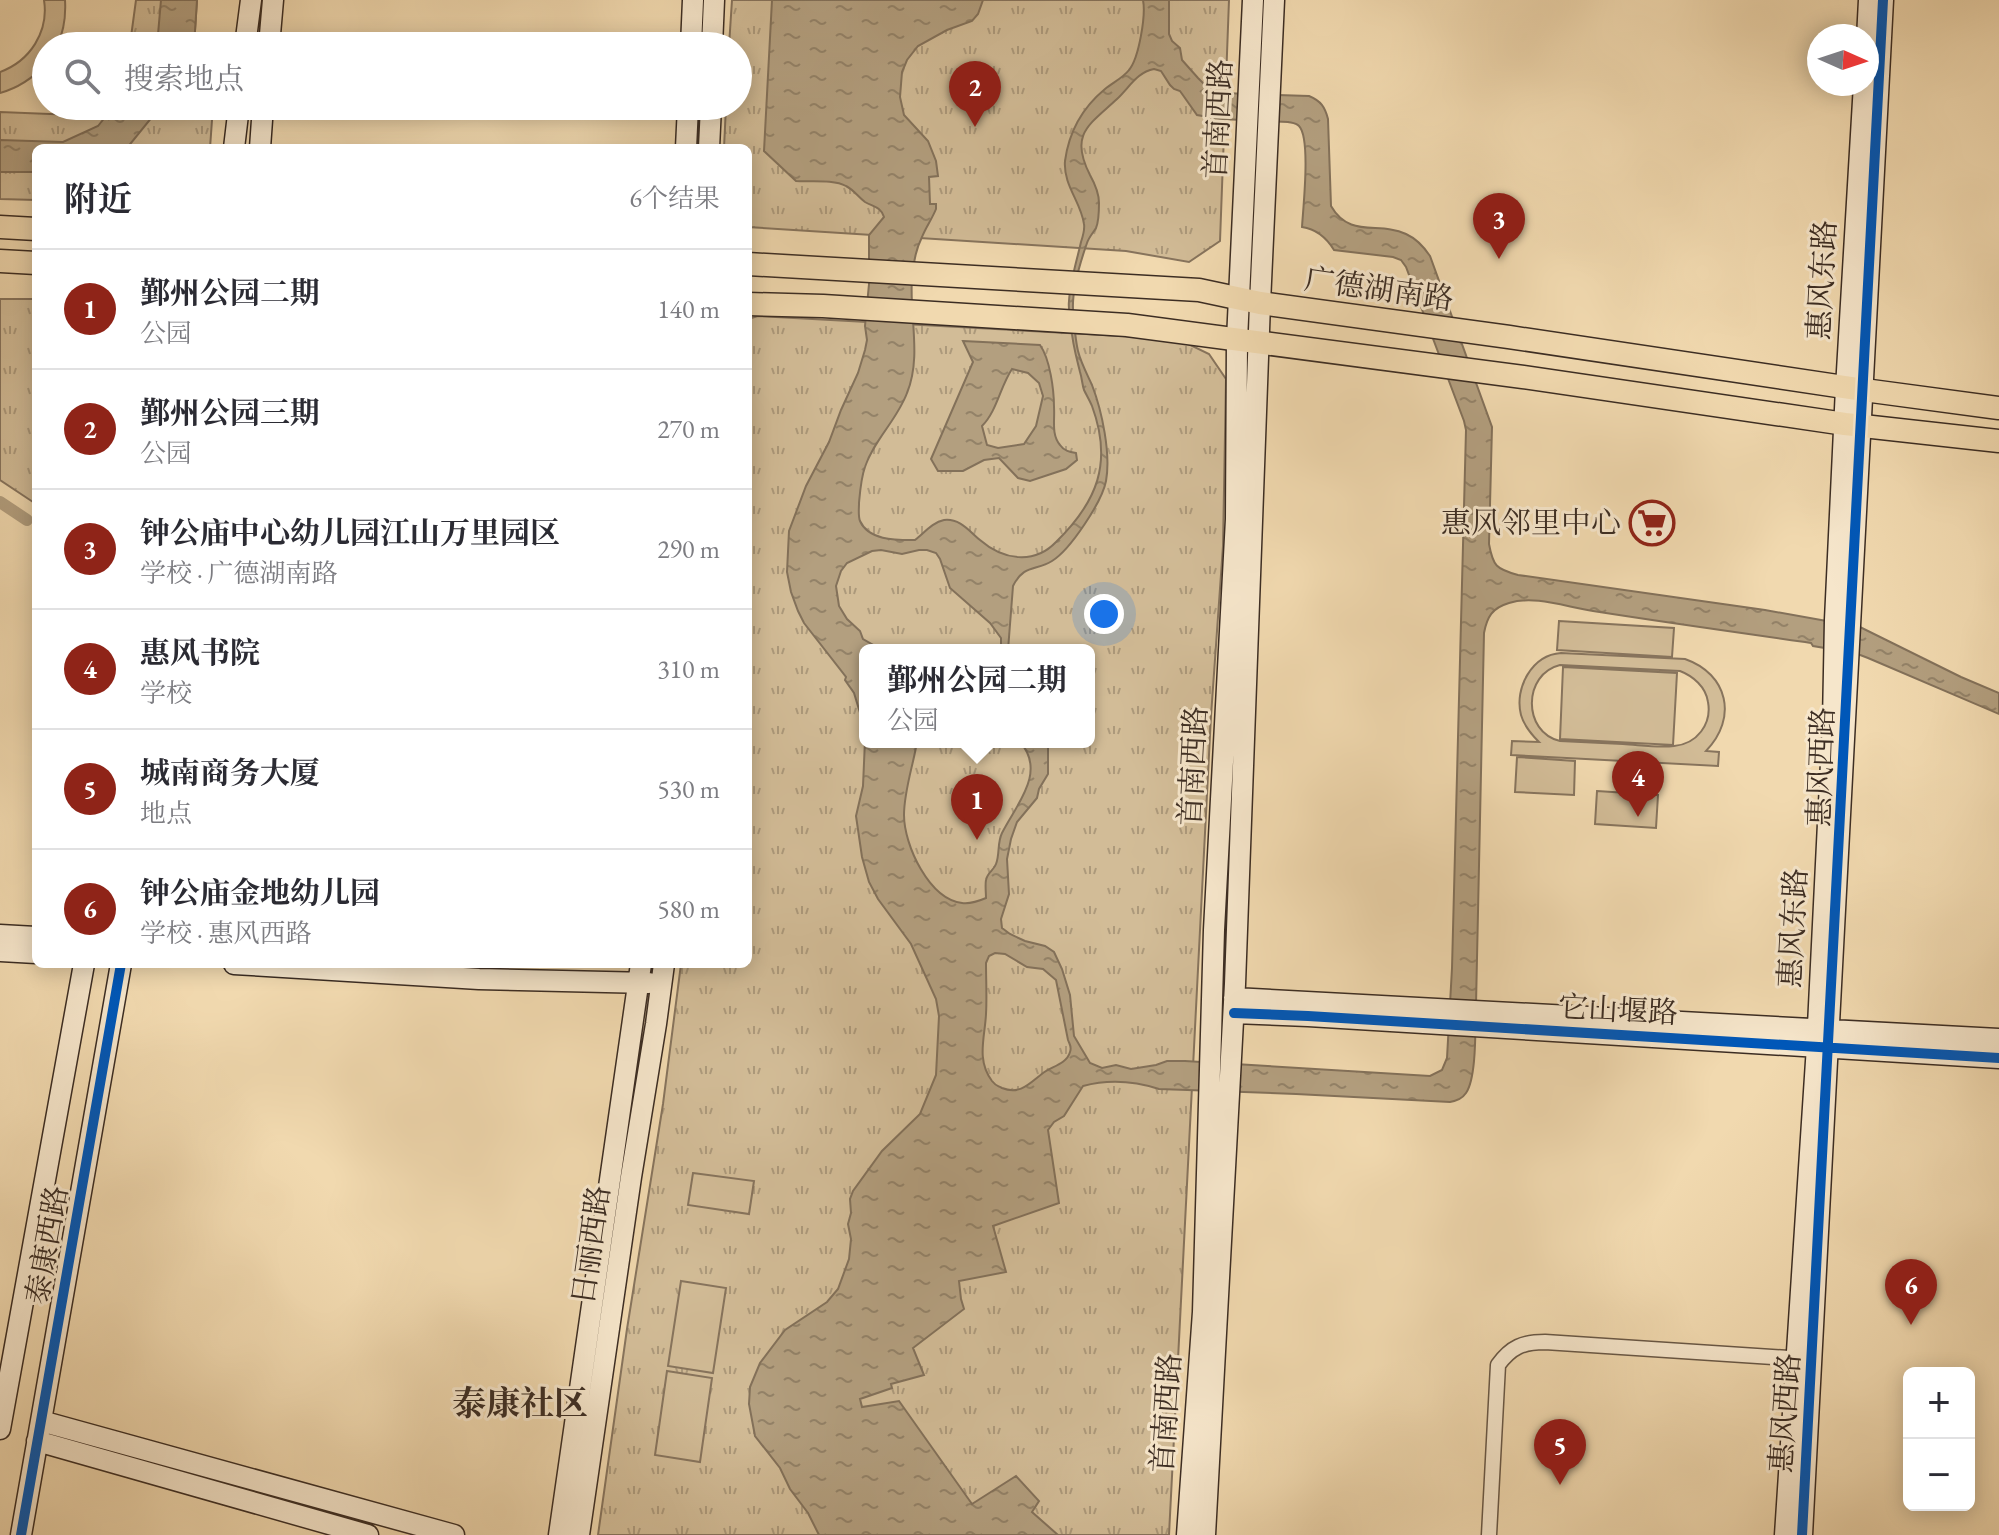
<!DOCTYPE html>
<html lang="zh">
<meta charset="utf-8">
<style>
body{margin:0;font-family:"EB Garamond","Noto Serif SC",serif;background:#f2f2f3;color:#2b2b33}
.controls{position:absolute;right:24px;bottom:24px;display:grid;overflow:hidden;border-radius:12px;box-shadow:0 4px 20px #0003}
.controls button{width:72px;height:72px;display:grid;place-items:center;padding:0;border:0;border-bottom:2px solid #e1e1e2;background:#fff;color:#2b2b33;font:40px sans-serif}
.compass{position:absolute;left:1807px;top:24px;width:72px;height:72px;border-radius:50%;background:#fff;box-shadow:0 4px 20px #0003;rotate:93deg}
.you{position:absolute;left:1104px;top:614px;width:28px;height:28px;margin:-20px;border:6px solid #fff;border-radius:50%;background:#1a73e8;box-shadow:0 0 0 12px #1a73e833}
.badge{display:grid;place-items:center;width:52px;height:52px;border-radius:50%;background:#8f2418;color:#fff;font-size:26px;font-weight:700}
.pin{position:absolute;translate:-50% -66px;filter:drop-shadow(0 2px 4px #0008)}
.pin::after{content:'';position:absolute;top:42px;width:28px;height:24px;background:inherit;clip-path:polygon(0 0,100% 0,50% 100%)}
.popup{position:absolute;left:859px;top:644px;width:236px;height:104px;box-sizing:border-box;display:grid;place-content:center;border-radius:12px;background:#fff;filter:drop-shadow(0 2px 6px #0005);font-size:26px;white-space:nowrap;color:#7c7c81}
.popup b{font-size:30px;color:#2b2b33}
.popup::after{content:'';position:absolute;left:50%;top:100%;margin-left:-16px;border:16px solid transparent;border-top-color:#fff}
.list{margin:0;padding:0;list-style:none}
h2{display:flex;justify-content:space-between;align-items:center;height:104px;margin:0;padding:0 32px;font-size:34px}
h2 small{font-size:26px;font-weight:400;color:#7c7c81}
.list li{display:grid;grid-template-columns:52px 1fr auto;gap:24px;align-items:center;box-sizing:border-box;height:120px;padding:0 32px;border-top:2px solid #e1e1e2}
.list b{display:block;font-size:30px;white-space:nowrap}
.list p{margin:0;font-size:26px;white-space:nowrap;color:#7c7c81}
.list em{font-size:26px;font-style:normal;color:#7c7c81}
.icon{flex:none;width:44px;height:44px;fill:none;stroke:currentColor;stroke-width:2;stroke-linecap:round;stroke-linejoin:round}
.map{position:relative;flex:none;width:1999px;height:1535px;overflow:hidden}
.search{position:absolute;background:#fff;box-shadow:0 4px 20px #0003;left:32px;top:32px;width:720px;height:88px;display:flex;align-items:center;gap:20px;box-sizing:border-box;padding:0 28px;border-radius:44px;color:#7c7c81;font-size:30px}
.panel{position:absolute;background:#fff;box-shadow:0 4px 20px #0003;left:32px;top:144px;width:720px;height:824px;border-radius:12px}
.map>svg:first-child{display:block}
.park{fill:url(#park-tufts);stroke:#87745d;stroke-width:2;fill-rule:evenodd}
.pitch{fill:#d2bc97;stroke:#87745d;stroke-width:2;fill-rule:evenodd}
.water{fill:url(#water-ripples);stroke:#83715a;stroke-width:2;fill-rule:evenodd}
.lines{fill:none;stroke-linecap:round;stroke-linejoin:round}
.canal{stroke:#b39f7f;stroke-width:12}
.street-casing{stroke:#695846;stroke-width:17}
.secondary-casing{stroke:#3c2d23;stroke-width:23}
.primary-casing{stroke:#3c2d23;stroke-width:25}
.street{stroke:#f6e6cb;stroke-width:14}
.secondary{stroke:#f6e6cb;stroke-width:20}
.primary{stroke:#f1d9af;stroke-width:22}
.cycleway-casing{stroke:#f6e6cb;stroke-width:15}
.cycleway{stroke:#0057b8;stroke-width:10}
.labels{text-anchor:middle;stroke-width:6;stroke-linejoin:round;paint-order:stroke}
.street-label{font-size:30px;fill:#3c2d23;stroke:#f6e6cb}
.poi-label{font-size:30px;fill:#3c2d23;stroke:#f6e6cb;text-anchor:end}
.quarter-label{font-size:34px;font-weight:bold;fill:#3c2d23;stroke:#f6e6cb}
</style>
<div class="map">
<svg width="1999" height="1535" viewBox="0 0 1999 1535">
<defs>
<pattern id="park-tufts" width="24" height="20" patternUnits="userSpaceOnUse" patternTransform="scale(2)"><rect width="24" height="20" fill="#d2bc97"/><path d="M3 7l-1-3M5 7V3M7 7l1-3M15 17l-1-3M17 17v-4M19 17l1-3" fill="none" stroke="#ac997b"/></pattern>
<pattern id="water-ripples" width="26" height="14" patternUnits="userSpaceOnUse" patternTransform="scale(2)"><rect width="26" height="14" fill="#b39f7f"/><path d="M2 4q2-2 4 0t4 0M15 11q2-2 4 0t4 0" fill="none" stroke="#938268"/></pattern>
</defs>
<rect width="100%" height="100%" fill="#f1d9af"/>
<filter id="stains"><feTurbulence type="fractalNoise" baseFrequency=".0025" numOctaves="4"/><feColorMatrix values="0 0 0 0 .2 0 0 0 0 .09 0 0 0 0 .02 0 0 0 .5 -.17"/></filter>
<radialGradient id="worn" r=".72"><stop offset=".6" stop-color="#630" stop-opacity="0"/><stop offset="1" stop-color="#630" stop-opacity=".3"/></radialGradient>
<!-- park -->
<path class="park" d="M136,0h61l-3,46h-67l4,-9z
M732,0h497l-9,241 -31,21 -63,-11 -378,-24v-79h-24l2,-42h12v-60h-9z
M83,106h130l-3,42h-174v52l-36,-1v-87l75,3z
M0,299h36v205l-36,-24z
M758,316l420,23 31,15 17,25 -3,167 -12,170 -42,819h-571l29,-206 36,-225 18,-140h67v-645zM865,650h224v92h-224z"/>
<!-- pitch -->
<path class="pitch" d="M44,0h21c1,16 -1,31 -8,46h-11v18c-12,13 -28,24 -46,29v-21c30,-11 49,-40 44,-72z
M1559,621l115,7 -2,29 -115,-7z
M1561,653l124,6c43,15 53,59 21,92l13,1 -1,14 -207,-11 1,-14 27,1c-8,-8 -15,-16 -18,-27 -7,-27 11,-60 40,-62zM1560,665l120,6c13,5 26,16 28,31 4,22 -11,42 -34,44 -16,2 -34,-1 -51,-2 -21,-1 -42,-2 -63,-3 -38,-9 -37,-67 0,-76z
M1563,667l114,6 -4,72 -113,-6z
M1517,757l58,4 -1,34 -59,-3z
M1597,791l61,4 -2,33 -61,-4z
M693,1173l61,8 -5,33 -61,-9z
M681,1281l45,7 -13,85 -45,-7z
M667,1371l45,7 -12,84 -45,-7z"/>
<!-- water -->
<path class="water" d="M161,0h36l-3,46h-37z
M772,0h211l-5,14 -6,7 -25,9 -29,16 -11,14 -5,12 -2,25 4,18 24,26 8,20 2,15 -9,1 1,27h6v5c-4,10 -10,18 -14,28 -6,12 -9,28 -10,41 -3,37 10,79 -5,115 -10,27 -33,47 -42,74 -4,11 -5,25 -6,36 0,6 -1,13 1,18 9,20 37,19 55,19 9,-7 18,-18 29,-20 16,-2 26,12 36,20 23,20 54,25 76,2 41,-40 57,-79 36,-136 -2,-5 -5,-10 -8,-16 -2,-6 -2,-12 -4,-18 -4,-16 -8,-30 -9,-47 -1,-8 -3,-16 -2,-24 1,-19 8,-41 12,-59 2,-6 4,-12 3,-18 -3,-22 -21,-39 -19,-63 4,-30 17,-53 40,-72 7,-6 18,-11 24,-19 10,-12 17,-55 14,-70h26v34l3,7 8,7 2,12 16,18 7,7 11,7 6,1 87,3c12,5 16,11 19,23l3,87c19,33 48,15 75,28 11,5 18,13 24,22l62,171 -3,117c4,22 7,25 29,31l247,35 95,17 101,50 38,16v21l-131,-56 -13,-5 -42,-7 -2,-3 -6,-1c-71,-10 -142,-20 -212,-31 -27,-4 -58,-16 -84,-8 -17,5 -22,14 -25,30l-8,372c-1,21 1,72 -10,88 -4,6 -10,8 -16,9l-154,-8 -137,-5c-25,-8 -50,-10 -76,-3l-19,30 -10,6 -6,8 11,73 -66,23 13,46 -47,9 2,18 3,10 -51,39 11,27 -33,9 1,4 -32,11 2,8 37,-6 73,103 44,-28 23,25 -7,11 26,23h-239l-11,-22 -18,-24 -10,-21 -25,-32 -6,-32 1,-17 10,-24 25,-33 42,-28 11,-13 11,-30 2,-20 -3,-15 3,-11 -1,-14 3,-8 29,-40 38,-37 16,-39 3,-59 -3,-17 -25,-55 -33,-45 -9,-17 -7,-25 -6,-41 7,-30 2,-46 -4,-24 -7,-23 -9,-13 1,-3 -42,-54 -6,-12 -7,-19 -4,-20 2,-41 17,-45 23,-44 12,-32 17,-37 7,-23 2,-10 -2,-14 4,-42v-49l15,-18c-3,-10 -10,-10 -19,-15 -7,-5 -11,-12 -19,-16 -12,-7 -36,-4 -50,-5l-32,-30zM1154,69l7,2 9,14 4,4 6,2 17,24 23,4 68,3c4,1 8,1 11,4 12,12 4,83 3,101 14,2 24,10 32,23l59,7 8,3 5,7 58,154 2,9 -14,538 -5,90 -5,12 -12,6 -245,-15h-18l-11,4 -25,4 -15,-4 -14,3 -12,-5 -16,-27 -4,-41 -8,-26 -8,-17 -9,-6 -20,-5 -15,-7 -8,-6 -1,-9 8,-25 -2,-35 4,-20 6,-17 20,-24 2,-9 9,-15v-32h-28c27,30 -4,63 -18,91 -5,10 -2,21 -6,31 -2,6 -9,9 -10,16 -1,5 0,13 0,18 -7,3 -17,6 -24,5 -33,-4 -58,-58 -58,-88 0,-24 9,-49 13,-73h-52v-92h17l-19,-11 -3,-8 -13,-12 -8,-13 -3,-20 5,-15 6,-8 25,-12 9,-1 21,4 17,-4h8l9,3 4,6 10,29 40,35 11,15v12h7l5,-64c11,-22 23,-15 39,-25 18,-11 50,-59 54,-80 5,-27 -4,-70 -14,-96 -5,-11 -11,-22 -14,-34 -3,-13 -4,-28 -5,-42 -1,-21 7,-46 14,-66 2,-6 6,-10 9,-15 3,-7 3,-18 3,-25 0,-10 -4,-19 -9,-28 -21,-41 -1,-50 27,-76 12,-11 20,-27 37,-30zM995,953l10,1 22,13 16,2 13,11 12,60c2,5 4,7 2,12 -3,11 -16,14 -24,19 -15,10 -24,25 -44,17 -6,-3 -6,-2 -10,-7 -16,-21 -7,-44 -6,-67 1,-17 0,-34 0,-51l3,-7z
M114,106h47l-34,42h-91v24h-36v-32l63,2 35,-16z
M963,341l77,4c10,14 14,45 14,62 1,13 -3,27 6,38 4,6 10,7 16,8l1,7 -11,9 -36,12 -12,-3 -19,-20 -15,2 -21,11h-25l-7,-12 42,-97zM1012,369l16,4 11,10 4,13 -7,30 -12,18 -26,4 -11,-3 -5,-19c15,-15 18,-39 30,-57z"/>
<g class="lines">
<!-- canal -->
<path class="canal" d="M0,502l27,18"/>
<!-- street casing -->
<g class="street-casing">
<path id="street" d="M1489,1535l9,-170c13,-18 25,-23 47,-23l259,17"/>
</g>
<!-- secondary casing -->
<g class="secondary-casing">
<path id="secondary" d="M1867,38l2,-38
M245,46l6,-46
M269,46l4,-46
M691,46l2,-46
M712,46l2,-46
M234,148l5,-42
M260,148l3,-42
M686,148l2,-42
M709,148l2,-42
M0,935l36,2
M0,951l36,2
M234,964l245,15 170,4
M1234,998l765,41
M1234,1013l74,3 691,42
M41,1421l413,114
M0,1429l84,-465
M37,1441l331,94
M21,1535l100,-571
M559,1535l82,-571
M579,1535l52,-358 25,-153 8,-60
M1187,1535l16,-223 11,-382 22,-411 1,-179 16,-340
M1205,1535l30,-551 25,-681 14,-303
M1785,1535l32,-489 16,-324 2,-102 11,-232 18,-304
M1802,1535c31,-511 56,-1023 81,-1535"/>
</g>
<!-- primary casing -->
<g class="primary-casing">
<path id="primary" d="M0,227l36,2
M0,261l36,2
M748,264l451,26 61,13 249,34 355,53 135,18
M748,304l75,2 304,19 396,52 322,47 154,17"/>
</g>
<!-- street -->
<use href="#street" class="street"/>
<!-- secondary -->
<use href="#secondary" class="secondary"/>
<!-- primary -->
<use href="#primary" class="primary"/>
<!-- cycleway casing -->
<g class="cycleway-casing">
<path id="cycleway" d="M1234,1013l74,3 691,42
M21,1535l100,-571
M1802,1535c31,-511 56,-1023 81,-1535"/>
</g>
<!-- cycleway -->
<use href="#cycleway" class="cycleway"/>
</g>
<!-- icons -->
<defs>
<g id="supermarket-ring" transform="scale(2.3)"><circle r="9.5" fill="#f6e6cb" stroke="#8f2418" stroke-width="1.5"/><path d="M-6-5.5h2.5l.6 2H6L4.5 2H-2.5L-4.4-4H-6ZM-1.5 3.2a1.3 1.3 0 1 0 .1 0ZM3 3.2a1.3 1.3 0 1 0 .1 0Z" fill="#8f2418"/></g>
</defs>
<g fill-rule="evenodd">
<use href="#supermarket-ring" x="1652" y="523"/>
</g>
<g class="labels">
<!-- street labels -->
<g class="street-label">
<text transform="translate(1218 119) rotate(-87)" y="10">首南西路</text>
<text transform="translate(1822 280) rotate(-87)" y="10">惠风东路</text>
<text transform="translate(1379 289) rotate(8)" y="10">广德湖南路</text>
<text transform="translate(1193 766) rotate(-87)" y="10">首南西路</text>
<text transform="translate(1821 767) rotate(-88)" y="10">惠风西路</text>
<text transform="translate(1793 928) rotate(-87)" y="10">惠风东路</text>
<text transform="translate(1618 1010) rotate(3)" y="10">它山堰路</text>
<text transform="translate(47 1245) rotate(-80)" y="10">泰康西路</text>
<text transform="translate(591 1245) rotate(-82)" y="10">日丽西路</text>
<text transform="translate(1166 1413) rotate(-86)" y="10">首南西路</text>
<text transform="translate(1785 1413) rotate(-86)" y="10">惠风西路</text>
</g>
<!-- poi labels -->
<g class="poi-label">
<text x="1621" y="533">惠风邻里中心</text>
</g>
<!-- quarter labels -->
<g class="quarter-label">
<text x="520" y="1415">泰康社区</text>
</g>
</g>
<rect width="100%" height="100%" filter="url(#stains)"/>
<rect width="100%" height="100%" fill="url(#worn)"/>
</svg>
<div class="controls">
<button>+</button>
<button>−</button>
</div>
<svg class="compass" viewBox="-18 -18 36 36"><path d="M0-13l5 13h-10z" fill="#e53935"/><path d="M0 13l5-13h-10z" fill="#7c7c81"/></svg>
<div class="you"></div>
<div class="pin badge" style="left:977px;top:840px">1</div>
<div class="popup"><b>鄞州公园二期</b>公园</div>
<div class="pin badge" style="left:975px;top:127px">2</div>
<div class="pin badge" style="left:1499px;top:259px">3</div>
<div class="pin badge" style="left:1638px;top:817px">4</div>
<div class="pin badge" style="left:1560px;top:1485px">5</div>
<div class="pin badge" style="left:1911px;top:1325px">6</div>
<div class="search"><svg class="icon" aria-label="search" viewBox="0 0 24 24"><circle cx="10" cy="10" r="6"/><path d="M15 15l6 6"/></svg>搜索地点</div>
<section class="panel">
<h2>附近<small>6个结果</small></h2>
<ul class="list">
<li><span class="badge">1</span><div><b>鄞州公园二期</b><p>公园</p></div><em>140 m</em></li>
<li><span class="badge">2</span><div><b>鄞州公园三期</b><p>公园</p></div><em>270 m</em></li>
<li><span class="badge">3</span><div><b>钟公庙中心幼儿园江山万里园区</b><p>学校 · 广德湖南路</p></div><em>290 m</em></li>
<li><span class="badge">4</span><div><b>惠风书院</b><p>学校</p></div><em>310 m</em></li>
<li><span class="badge">5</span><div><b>城南商务大厦</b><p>地点</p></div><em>530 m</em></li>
<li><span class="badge">6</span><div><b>钟公庙金地幼儿园</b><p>学校 · 惠风西路</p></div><em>580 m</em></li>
</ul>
</section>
</div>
